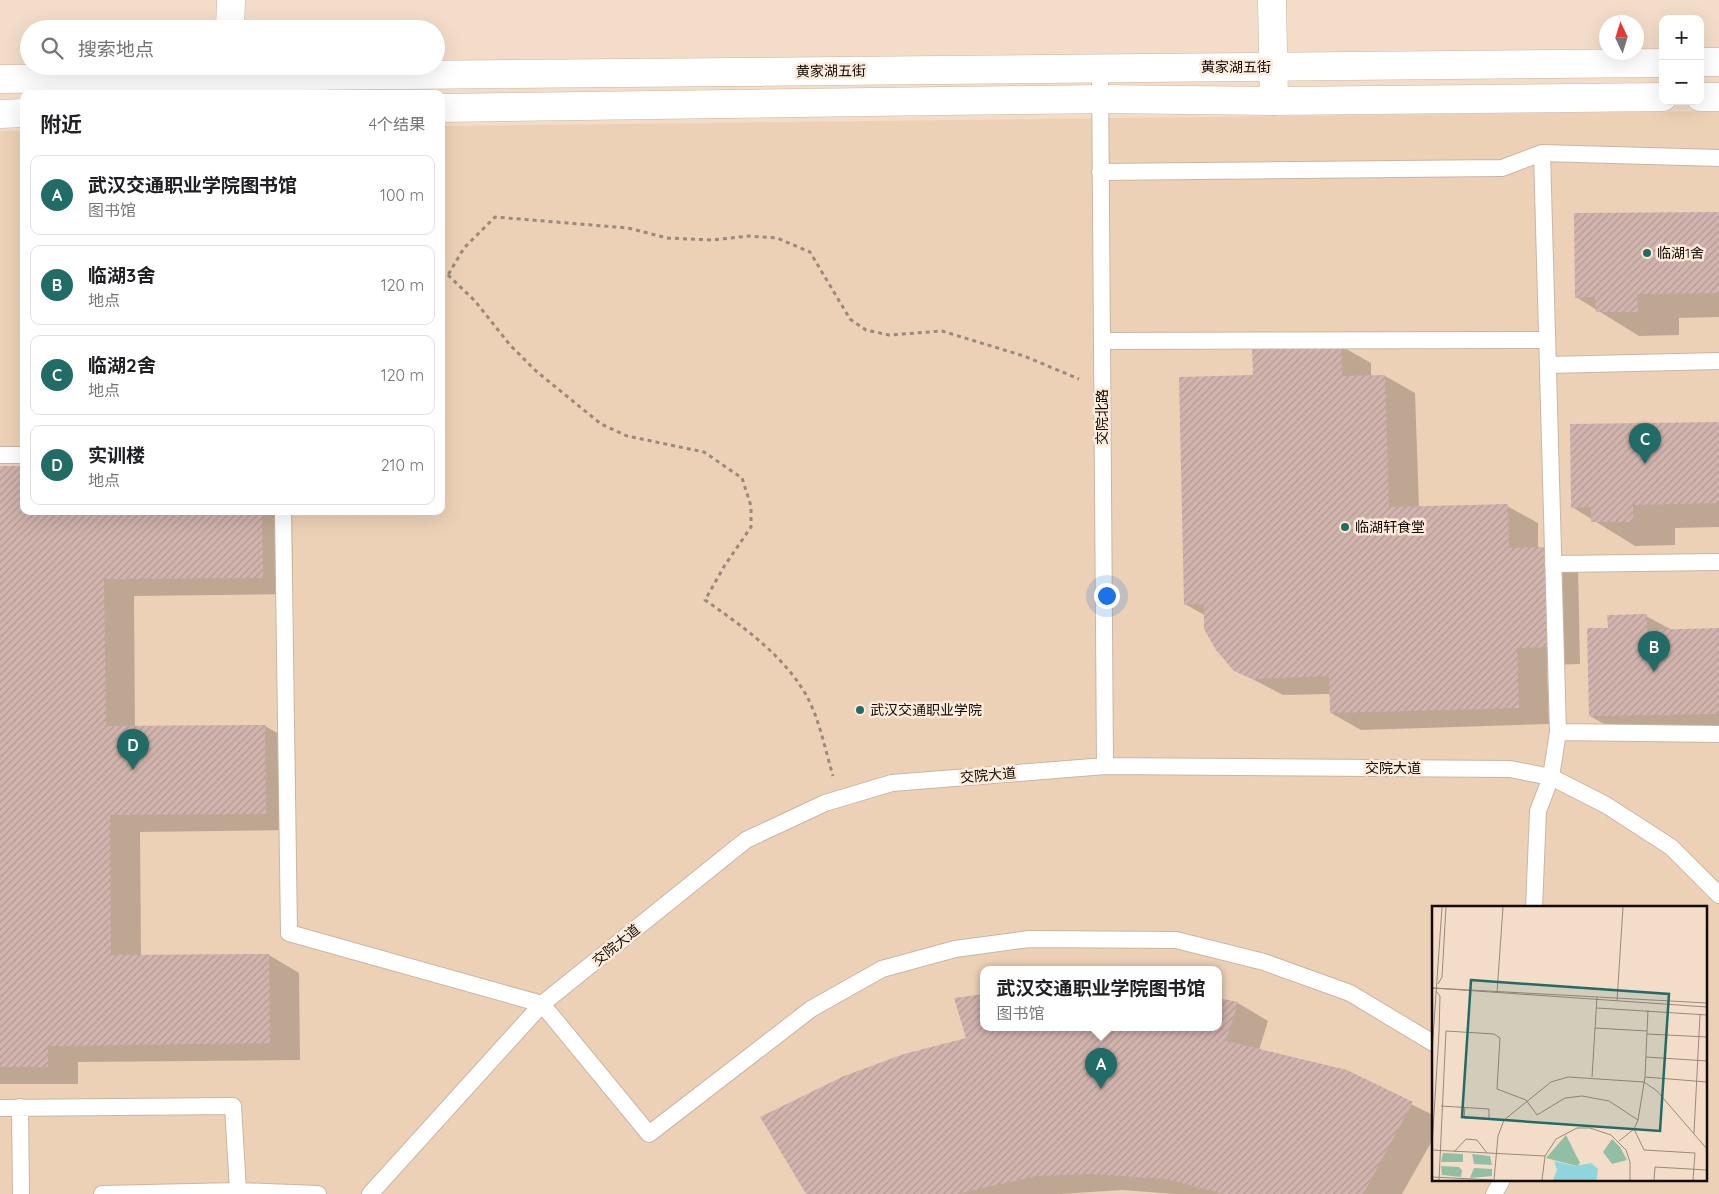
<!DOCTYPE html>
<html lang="zh">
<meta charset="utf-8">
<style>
body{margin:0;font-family:Quicksand,"Noto Sans SC",sans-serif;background:#f6f6f6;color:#202124}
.controls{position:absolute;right:15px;top:15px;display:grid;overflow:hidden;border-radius:10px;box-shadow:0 5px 20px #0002}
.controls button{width:45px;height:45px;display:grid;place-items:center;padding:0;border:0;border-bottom:1px solid #e0e0e0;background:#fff;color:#202124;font:25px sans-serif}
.compass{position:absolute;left:1599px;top:15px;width:45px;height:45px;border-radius:50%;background:#fff;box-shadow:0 5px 20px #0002;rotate:356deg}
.you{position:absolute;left:1106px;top:595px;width:18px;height:18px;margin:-12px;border:4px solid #fff;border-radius:50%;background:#1a73e8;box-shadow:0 0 0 8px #1a73e833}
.badge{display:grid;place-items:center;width:32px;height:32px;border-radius:50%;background:#216c67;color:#fff;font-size:16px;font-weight:700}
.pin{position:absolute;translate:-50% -41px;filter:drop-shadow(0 1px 2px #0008)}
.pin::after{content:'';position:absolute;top:26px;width:18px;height:15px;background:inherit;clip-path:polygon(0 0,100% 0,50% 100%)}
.popup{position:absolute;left:980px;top:966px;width:242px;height:65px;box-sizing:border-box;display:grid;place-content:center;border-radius:10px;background:#fff;filter:drop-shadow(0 1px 4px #0005);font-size:16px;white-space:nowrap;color:#757577}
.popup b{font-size:19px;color:#202124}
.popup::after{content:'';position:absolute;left:50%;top:100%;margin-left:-10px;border:10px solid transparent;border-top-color:#fff}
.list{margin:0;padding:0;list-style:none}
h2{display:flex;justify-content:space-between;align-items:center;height:65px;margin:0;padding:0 20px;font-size:21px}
h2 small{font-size:16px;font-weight:400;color:#757577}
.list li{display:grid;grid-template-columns:32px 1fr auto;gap:15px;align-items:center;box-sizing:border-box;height:80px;margin:0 10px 10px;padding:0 10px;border:1px solid #e0e0e0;border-radius:10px}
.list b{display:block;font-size:19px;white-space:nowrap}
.list p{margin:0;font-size:16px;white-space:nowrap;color:#757577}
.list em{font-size:16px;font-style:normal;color:#757577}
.icon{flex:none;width:28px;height:28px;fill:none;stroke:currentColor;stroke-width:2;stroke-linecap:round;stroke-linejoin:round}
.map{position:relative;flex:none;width:1719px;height:1194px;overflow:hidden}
.search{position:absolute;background:#fff;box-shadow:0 5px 20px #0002;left:20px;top:20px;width:425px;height:55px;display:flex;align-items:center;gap:12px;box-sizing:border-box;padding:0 18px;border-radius:28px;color:#757577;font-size:19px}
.panel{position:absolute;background:#fff;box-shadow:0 5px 20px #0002;left:20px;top:90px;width:425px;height:425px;border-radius:10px}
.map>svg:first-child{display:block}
.built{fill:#edd1b7;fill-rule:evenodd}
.shadow{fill:#0003}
.building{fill:url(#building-hatch)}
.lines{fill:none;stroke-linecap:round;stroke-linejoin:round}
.lane-casing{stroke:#cbb5a2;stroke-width:18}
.street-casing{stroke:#cbb5a2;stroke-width:29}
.secondary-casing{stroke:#cbb5a2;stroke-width:29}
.path{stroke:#9a8a7c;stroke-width:3;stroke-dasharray:4 4;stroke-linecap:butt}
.lane{stroke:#fff;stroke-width:16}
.street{stroke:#fff;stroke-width:28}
.secondary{stroke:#fff;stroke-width:28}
.poi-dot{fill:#216c67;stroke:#fdebdb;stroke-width:2}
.labels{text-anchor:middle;stroke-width:5;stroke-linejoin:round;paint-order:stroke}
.street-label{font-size:14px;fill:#110a05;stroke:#fdebdb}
.poi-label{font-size:14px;fill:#110a05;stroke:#fdebdb;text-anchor:start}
.inset-road{fill:none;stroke:#99897b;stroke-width:1}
.view{fill:#216c67;fill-opacity:0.15;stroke:#216c67;stroke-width:2.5}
.inset-edge{fill:none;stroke:#110a05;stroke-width:2.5}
</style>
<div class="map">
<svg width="1719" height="1194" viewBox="0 0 1719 1194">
<defs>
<pattern id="building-hatch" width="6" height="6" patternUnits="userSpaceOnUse" patternTransform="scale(1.25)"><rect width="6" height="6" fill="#d2b4ae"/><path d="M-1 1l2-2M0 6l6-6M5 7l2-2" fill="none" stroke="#b39994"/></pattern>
</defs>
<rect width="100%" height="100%" fill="#f3ddc9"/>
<!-- built -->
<path class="built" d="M1719,111v1083h-1719v-1063h24v380h417v-385zM1433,908h272v272h-272zM984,970h234v58h-234z"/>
<!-- shadow -->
<path class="shadow" d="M1719,213v104l-40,1v17l-40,1 -63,-39z
M1341,346l30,17v13h14l30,17 4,115 88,-2 31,17v25h10l30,17 2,99 -33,1 2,59 -188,6 -30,-17 -1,-19 -47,1 -48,-25 -29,-54 -21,-12 70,-228z
M1719,423v104l-44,1v17l-40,1 -63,-39z
M0,467l24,44h265l3,2 1,81 -159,2 1,131 130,-1 30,17 1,87 -156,2 1,124 128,-1 30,18 1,87 -222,2v22h-78z
M1646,616l26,14 47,-1v109l-87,2 -42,-24 19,-87z
M1218,999l20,4 30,18 -9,29 87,22 87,43v24l-31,55h-227l-53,-4 -61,4h-253l159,-155 17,-11h234z"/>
<!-- building -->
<path class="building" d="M1719,212v81l-82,1 1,18h-42l-1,-15 -20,1 -1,-85z
M1341,344l1,32 43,-1 4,132 119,-3 1,44 39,-1 3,100 -34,1 2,60 -189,5 -1,-37 -77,3 -18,-8 -18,-21 -12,-21v-25l-20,1 -5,-228 74,-2 -1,-28z
M1719,422v81l-86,2v17h-42v-15l-20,1 -1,-84z
M0,466h24v45h238l1,67 -159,1 2,147 159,-1 1,89 -156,1 1,140 158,-1 1,89 -222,3v21h-48z
M1647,614v16l72,-2v86l-130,2 -2,-88h21l-1,-13z
M984,994v34h234v-30l20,4 -12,39 121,29 66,32 -50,92h-139l-57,-15 -76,-5 -55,2 -79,18h-151l-46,-77 84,-41 60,-22 62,-16 -12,-40z"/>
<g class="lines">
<!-- lane casing -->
<g class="lane-casing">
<path id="lane" d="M1100,68l5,698
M1100,172l402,-4 40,-15 177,5
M1102,341l445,-1
M1548,365l171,-4
M0,455h24
M283,511l6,422 253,71 107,130 162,-125 71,-40 73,-20 74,-10 147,1 88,22 86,31 83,50
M1553,564l166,-2
M1558,732l161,2
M1534,908l4,-97 13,-34 7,-45 -16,-579
M20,1107l1,87
M0,1108l233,-2 5,85 80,3
M102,1194l136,-3
M370,1194l172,-190 204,-164 79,-37 67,-20 213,-17 405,3 41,8 55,28 65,42 48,48
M1494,1194l8,-14"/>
</g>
<!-- street casing -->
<g class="street-casing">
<path id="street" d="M1272,0l2,101
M230,29l1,-29
M229,94v-28"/>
</g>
<!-- secondary casing -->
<g class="secondary-casing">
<path id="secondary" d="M1700,62h19
M0,79l1663,-16
M1700,97h19
M441,108l658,-9 175,2 389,-4
M0,114l24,-1"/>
</g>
<!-- path -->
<path class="path" d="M448,275l27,26 35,44 26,26 65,53 26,12 77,16 38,26 9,28v21l-26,38 -20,35c37,26 76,53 100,93 14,24 20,56 28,83
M441,276l7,-1 16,-27 31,-31 133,11 39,10 45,2 37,-4 28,2 33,14 40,67 16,11 23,5 53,-4 82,25 55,23"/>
<!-- lane -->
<use href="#lane" class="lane"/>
<!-- street -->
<use href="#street" class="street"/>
<!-- secondary -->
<use href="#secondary" class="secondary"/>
</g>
<!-- markers -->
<g class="poi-dot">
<circle cx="1647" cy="253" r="5"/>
<circle cx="1345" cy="527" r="5"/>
<circle cx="860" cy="710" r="5"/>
</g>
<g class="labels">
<!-- street labels -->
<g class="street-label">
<text x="1236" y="72">黄家湖五街</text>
<text transform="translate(831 71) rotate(-1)" y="5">黄家湖五街</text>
<text transform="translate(1102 417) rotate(-90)" y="5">交院北路</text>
<text x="1393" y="773">交院大道</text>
<text transform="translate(988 775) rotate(-5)" y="5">交院大道</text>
<text transform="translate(616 945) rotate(-39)" y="5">交院大道</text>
</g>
<!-- poi labels -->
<g class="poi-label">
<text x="1657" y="258">临湖1舍</text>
<text x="1355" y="532">临湖轩食堂</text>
<text x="870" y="715">武汉交通职业学院</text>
</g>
</g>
<!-- overview -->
<g transform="translate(1432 906)">
<rect width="275" height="275" fill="#f3ddc9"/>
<path d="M134,229l14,28 -3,3 -31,-8zM180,233l8,8 7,13 -15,4 -9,-12zM11,247l20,1v8h-22zM40,248l18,2 2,9 -18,-1zM9,260l18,1 3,3 -1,7 -19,-2zM42,262l18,1v7l-22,2z" fill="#92bea3"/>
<path d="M122,255l21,5 16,-3 7,6 -1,9 -2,2h-42l4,-10z" fill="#8fd5de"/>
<path class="inset-road" d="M6,78l4,-7 4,-70M1,82l274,19M1,82l274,15M65,87l6,-86M185,95l6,-94M165,102l110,7M163,122l52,3M215,128l60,3M0,146l10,-145M214,151l61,4M160,171l5,-80M213,171l62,5M9,200l48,3v10l15,1M33,201l-1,11 25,1M202,223l10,21 51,3 -2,27M262,227l6,-118M187,235l15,-12 4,-9M0,240l7,-113 1,-37 -4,-5M0,244l113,6M22,246l12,-13 11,1 10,13M0,271l61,3M7,274l7,-149 48,3 6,4 -3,51 29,11 11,15 28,-17 17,-2 27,5 29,19 7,-43 3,-67M62,274l4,-44 6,-16 47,-38 17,-5 76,5 13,9 50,58M110,274l3,-24 11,-17 21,-11h13l21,7 15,15 4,12v18M222,274l1,-13 52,3"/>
<path class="view" d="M39,74l198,14 -9,137 -198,-14z"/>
<rect width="275" height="275" class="inset-edge"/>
</g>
</svg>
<div class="controls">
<button>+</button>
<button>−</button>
</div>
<svg class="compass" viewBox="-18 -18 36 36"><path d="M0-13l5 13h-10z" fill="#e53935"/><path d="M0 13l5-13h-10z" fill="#757577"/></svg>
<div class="you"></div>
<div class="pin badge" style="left:1101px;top:1089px">A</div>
<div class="popup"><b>武汉交通职业学院图书馆</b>图书馆</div>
<div class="pin badge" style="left:1654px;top:672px">B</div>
<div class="pin badge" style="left:1645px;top:464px">C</div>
<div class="pin badge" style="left:133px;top:770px">D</div>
<div class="search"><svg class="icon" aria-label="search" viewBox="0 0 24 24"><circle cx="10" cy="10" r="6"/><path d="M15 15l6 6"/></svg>搜索地点</div>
<section class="panel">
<h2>附近<small>4个结果</small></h2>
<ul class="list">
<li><span class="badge">A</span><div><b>武汉交通职业学院图书馆</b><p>图书馆</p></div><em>100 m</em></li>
<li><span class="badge">B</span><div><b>临湖3舍</b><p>地点</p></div><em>120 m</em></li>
<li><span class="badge">C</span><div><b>临湖2舍</b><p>地点</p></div><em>120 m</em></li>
<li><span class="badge">D</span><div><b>实训楼</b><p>地点</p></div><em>210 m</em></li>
</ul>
</section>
</div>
